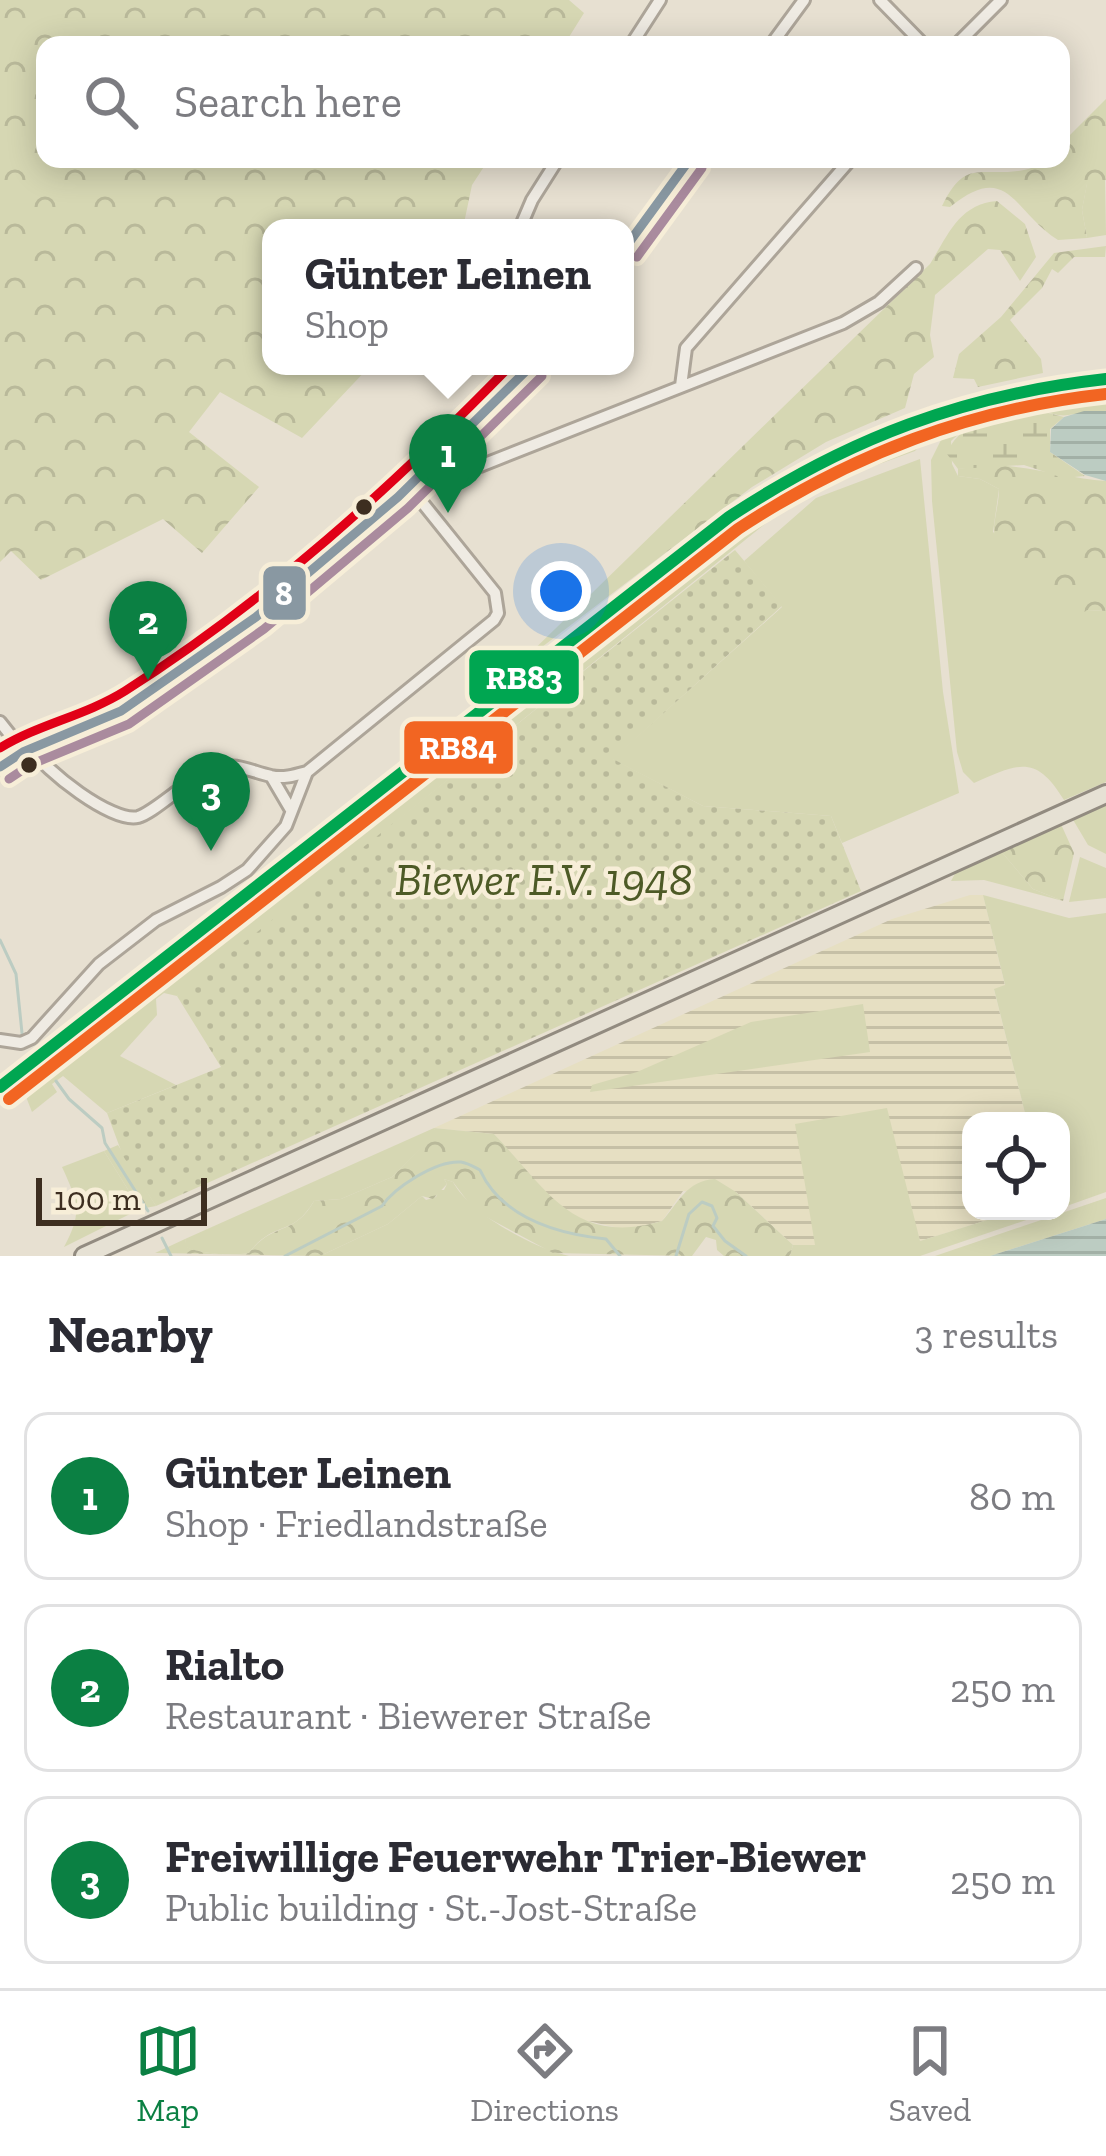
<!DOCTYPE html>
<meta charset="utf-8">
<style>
body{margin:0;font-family:"Zilla Slab",serif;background:#f7f7f7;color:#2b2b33}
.controls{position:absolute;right:36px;bottom:36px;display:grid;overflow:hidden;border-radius:24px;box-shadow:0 6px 30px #0003}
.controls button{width:108px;height:108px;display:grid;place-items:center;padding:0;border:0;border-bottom:3px solid #e1e1e2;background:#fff;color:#2b2b33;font:60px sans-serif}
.scale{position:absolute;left:36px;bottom:30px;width:171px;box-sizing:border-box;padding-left:12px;border:6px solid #3d2e20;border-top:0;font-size:33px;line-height:42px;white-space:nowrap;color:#3d2e20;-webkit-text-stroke:9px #f7eed8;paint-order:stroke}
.you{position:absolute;left:561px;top:591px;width:42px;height:42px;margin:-30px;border:9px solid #fff;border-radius:50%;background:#1a73e8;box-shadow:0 0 0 18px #1a73e833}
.badge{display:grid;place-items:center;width:78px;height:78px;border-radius:50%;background:#0b8043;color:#fff;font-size:39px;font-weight:700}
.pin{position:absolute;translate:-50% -99px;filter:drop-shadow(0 3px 6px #0008)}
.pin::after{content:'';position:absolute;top:63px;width:42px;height:36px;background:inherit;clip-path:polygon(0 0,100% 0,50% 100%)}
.popup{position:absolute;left:262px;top:219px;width:372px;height:156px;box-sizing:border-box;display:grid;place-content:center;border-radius:24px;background:#fff;filter:drop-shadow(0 3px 9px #0005);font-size:39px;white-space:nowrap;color:#7c7c81}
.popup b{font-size:45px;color:#2b2b33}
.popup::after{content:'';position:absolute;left:50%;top:100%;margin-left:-24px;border:24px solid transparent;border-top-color:#fff}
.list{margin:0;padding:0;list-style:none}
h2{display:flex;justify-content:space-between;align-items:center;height:156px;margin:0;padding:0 48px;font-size:51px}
h2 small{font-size:39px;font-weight:400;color:#7c7c81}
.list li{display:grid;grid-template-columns:78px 1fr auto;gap:36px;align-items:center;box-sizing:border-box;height:168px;margin:0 24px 24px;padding:0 24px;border:3px solid #e1e1e2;border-radius:24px}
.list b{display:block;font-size:45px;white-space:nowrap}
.list p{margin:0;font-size:39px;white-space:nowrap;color:#7c7c81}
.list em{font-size:39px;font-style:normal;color:#7c7c81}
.icon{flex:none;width:66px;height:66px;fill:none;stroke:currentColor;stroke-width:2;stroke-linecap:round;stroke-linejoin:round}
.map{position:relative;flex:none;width:1106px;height:1256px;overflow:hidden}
.search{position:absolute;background:#fff;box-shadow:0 6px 30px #0003;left:36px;right:36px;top:36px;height:132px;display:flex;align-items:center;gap:30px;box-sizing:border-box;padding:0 42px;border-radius:24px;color:#7c7c81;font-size:45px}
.sheet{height:732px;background:#fff}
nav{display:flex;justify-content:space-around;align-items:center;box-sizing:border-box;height:168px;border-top:3px solid #e1e1e2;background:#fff;font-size:33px;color:#7c7c81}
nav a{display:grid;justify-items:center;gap:6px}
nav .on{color:#0b8043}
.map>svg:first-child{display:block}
.farmland{fill:url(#farmland-rules)}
.grass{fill:#d6d7b3}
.forest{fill:url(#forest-crowns)}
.wetland{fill:url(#wetland-marsh)}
.park{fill:url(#park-dots)}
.water{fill:url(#water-rules)}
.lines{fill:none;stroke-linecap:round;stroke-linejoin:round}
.stream{stroke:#bcccc2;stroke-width:3}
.minor-casing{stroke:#ada599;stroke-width:16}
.primary-casing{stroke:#928b80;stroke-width:22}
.minor{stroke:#efebe3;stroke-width:10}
.primary{stroke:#e6e1d4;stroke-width:16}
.bus-1-casing{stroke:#f7eed8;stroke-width:18}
.bus-2-casing{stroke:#f7eed8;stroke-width:18}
.bus-3-casing{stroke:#f7eed8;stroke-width:18}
.bus-1{stroke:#8998a2;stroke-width:9}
.bus-2{stroke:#aa8b9e;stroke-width:9}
.bus-3{stroke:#e10017;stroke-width:9}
.rail-1-casing{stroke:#f7eed8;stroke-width:21}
.rail-2-casing{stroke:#f7eed8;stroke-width:21}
.rail-1{stroke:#00a651;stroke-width:12}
.rail-2{stroke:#f26522;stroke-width:12}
.bus-dot{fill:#3d2e20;stroke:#f7eed8;stroke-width:4.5}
.labels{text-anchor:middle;stroke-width:9;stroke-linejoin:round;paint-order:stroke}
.park-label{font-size:45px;font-style:italic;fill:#4d5a26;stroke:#f7eed8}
.line-badge{stroke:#f7eed8;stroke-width:4.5}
.badge-label{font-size:33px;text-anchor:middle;font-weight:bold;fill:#fff}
</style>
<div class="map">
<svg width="1106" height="1256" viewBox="0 0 1106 1256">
<defs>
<pattern id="farmland-rules" width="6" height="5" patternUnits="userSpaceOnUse" patternTransform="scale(3)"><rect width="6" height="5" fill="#e6dfc2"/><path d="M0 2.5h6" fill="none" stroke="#c6c0a6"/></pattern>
<pattern id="forest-crowns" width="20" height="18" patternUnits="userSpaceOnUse" patternTransform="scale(3)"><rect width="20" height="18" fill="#d6d7b3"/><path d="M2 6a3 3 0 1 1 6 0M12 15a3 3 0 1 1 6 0" fill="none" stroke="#b9b99a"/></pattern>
<pattern id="wetland-marsh" width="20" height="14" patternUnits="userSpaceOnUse" patternTransform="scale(3)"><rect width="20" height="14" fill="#d6d7b3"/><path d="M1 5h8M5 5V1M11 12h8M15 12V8" fill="none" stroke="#b9b99a"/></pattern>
<pattern id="park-dots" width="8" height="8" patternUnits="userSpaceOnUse" patternTransform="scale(3)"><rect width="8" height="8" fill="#d6d7b3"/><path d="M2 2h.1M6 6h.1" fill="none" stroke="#b9b99a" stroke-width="1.8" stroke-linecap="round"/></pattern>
<pattern id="water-rules" width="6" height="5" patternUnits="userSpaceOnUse" patternTransform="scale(3)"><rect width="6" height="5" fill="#bcccc2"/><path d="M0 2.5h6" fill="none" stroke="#a2b0a6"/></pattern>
</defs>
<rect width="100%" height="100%" fill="#e7e0d1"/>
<!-- farmland -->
<path class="farmland" d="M970,895h13l22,91 -11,4 33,131h-56v90h45l-96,30 -7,-23 -97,28 -23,-1 -57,-53 -53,-1 -21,30 -35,9 -52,-12 -20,-15 -61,-69 -60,-6 458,-209z"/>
<!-- grass -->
<path class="grass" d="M1105,179l1,56 -19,3 -5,-28 5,-27z
M1106,385v26c-14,0 -24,2 -38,4 -9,2 -18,-3 -28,-3 -28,1 -69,8 -89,29l1,23 6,12 22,3 19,10 -6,43 94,78 19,1v171l-42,18c-28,-46 -45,-37 -90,-17l-11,-11 -6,-20 -25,-251 -1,-41 16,-32 -1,-16 67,-15z
M928,417l5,14 -18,20 -90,33 -34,19 -601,485 -13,8 -13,-3 -8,6 1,16 -37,41 56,29 -69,28 -44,-37 -11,8 5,8 -25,20 -13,-33 411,-317 299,-239 85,-54z
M920,459l23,233 16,101 -117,50 -11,-27 -128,-10 -91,-47 170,-152 -38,-46 72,-63z
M1106,803v51l-18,-9 -16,-27z
M1000,850l33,39 30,12 -79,-21 -33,1 6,-11z
M1080,857l26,11v30l-37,4z
M983,895l86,23 37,-5v279l-45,16v-87h-34l-33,-132 11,-4z
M863,1004l7,48 -280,40 2,-7 45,-13 114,-50z
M887,1108l33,133 96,-30h37l-133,45h-130l3,-11h22l-20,-121z
M434,1128l2,5 -44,44 -51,22 -27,2c-22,37 -41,19 -65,52 -15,3 -50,1 -63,-6l-1,-8z
M104,1151l36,58 -76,38c19,-35 14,-45 -2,-80z
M444,1179l9,3c17,32 81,66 116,74h-249l68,-32 34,-28 4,4 10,-3 3,-7h5l3,-6z
M1106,1198v21l-116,37h-55z"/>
<!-- forest -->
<path class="forest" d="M0,0h569l15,13 -20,32h-519v114h444l-17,26 -9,43h-192v138h99l-68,72 -82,-46 -31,40 70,55 -57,66 -39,-34 -122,61 -30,-29 -11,11z
M1106,99v81l-19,4 -5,26 5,28 -29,2c-45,-28 -49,-81 -108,-33l-8,-1c24,-49 38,-28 82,-36 15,-3 21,-11 37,-11v-15z
M997,201l28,23 11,33 -16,24 -20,-31 -12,-1 -53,46 -5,40 4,22 -20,17 -9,34 -79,34 -74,45 -235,179 413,-402c18,-29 29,-60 67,-63z
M1106,246l-1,11h-31l-16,16 -6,-4 -10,19 -32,32 31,39 2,14 -65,14 -4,-8 -21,-1 6,-24 42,-37 53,-64z
M987,465c41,0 79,13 119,16v130l-19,-1 -17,14c-26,-19 -78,-61 -76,-97 1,-12 5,-25 5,-38l-19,-10 -22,-3v-7z
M1060,822l14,31 -11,48 -30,-12 -33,-39z
M434,1128l60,6c53,55 80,113 168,87 17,-19 24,-40 53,-42l21,13 57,53 -3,11h-66l-7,-6 -1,-10 -10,-3 -14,19 -139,-3 -78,-42 -22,-29 -9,-3 3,5 -14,15 -11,-3 -34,28 -68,32 -165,-3 30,-14 2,8c13,7 47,9 62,6 23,-31 46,-17 65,-52l27,-2 51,-22 43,-44z
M118,1145l38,61 -16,3 -36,-58z"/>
<!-- wetland -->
<path class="wetland" d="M1044,412l20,5 -14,12v23l35,24 -22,2 -39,-13 -66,4 -11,-15c13,-37 63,-38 97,-42z"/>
<!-- park -->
<path class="park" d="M735,550l47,56 -169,153 90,47 128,10 30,75 -705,315 -33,-50 -16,-43 114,-46 -44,-71z"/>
<!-- water -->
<path class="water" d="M1084,411h22v70l-21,-6 -35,-23 1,-23 13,-12z
M1106,1219v37h-116z"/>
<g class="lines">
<!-- stream -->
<path class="stream" d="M0,940l16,34 6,59
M56,1081l13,18 33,29 3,15 43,68
M162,1238l9,18
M285,1256l97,-50c12,-18 54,-46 79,-44 7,1 13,5 19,8 22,48 78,64 126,69l14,17
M676,1256l13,-42 13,-12 10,4 5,12 -4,8 12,15 21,15"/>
<!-- minor casing -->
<g class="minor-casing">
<path id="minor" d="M880,0l44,45
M631,45l29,-45
M771,45l33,-45
M956,45l45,-45
M520,228l12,-28 26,-41
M625,248l65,-89
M681,386l5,-38 165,-189
M447,454l22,14 11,-2 363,-143 36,-21 37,-34
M0,722l23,29
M31,748c13,22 81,75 107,69 18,-5 51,-40 78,-49 20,-6 36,4 55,8 12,3 25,-1 36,-4
M0,767c28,-24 67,-29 100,-45 19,-9 37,-21 55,-33 137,-92 262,-203 376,-323
M271,776l20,34
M0,1040l21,3 11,-5 67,-74 57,-44 65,-33 26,-17 39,-44 21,-54 187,-152 4,-7 -3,-20 -86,-107"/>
</g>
<!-- primary casing -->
<g class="primary-casing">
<path id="primary" d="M84,1256l1022,-462"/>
</g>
<!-- minor -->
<use href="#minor" class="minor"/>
<!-- primary -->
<use href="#primary" class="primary"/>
<!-- bus-1 casing -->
<g class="bus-1-casing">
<path id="bus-1" d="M625,248l65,-89
M0,767l23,-15 98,-41 135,-94 142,-120 133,-131"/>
</g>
<!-- bus-2 casing -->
<g class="bus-2-casing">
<path id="bus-2" d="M637,257l65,-89
M9,779l21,-14 99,-41 135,-95 144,-121 134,-132"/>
</g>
<!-- bus-3 casing -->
<g class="bus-3-casing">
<path id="bus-3" d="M0,748c39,-24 85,-32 125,-57 142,-90 268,-205 385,-325"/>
</g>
<!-- bus-1 -->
<use href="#bus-1" class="bus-1"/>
<!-- bus-2 -->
<use href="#bus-2" class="bus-2"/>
<!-- bus-3 -->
<use href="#bus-3" class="bus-3"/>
<!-- rail-1 casing -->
<g class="rail-1-casing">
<path id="rail-1" d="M0,1087l729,-570c120,-79 234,-122 377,-138"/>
</g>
<!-- rail-2 casing -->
<g class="rail-2-casing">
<path id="rail-2" d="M9,1099l729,-570c114,-75 232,-120 368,-135"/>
</g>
<!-- rail-1 -->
<use href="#rail-1" class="rail-1"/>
<!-- rail-2 -->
<use href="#rail-2" class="rail-2"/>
</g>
<!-- markers -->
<g class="bus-dot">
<circle cx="364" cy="507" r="10"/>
<circle cx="29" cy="765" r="10"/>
</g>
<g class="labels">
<!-- park labels -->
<g class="park-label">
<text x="544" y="895">Biewer E.V. 1948</text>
</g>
</g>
<g class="line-badge">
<rect x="261" y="564" width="47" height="58" rx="12" fill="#8998a2"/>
<rect x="467" y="648" width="114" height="58" rx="12" fill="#00a651"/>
<rect x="402" y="719" width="113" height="57" rx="12" fill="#f26522"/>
</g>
<g class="badge-label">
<text x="284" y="605">8</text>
<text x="524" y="689">RB83</text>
<text x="458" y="759">RB84</text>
</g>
</svg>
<div class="controls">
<button><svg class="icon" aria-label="locate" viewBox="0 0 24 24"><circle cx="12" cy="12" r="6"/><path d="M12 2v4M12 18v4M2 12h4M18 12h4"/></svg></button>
</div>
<div class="scale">100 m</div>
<div class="you"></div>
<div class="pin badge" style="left:448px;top:513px">1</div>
<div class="popup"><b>Günter Leinen</b>Shop</div>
<div class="pin badge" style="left:148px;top:680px">2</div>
<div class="pin badge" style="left:211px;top:851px">3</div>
<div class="search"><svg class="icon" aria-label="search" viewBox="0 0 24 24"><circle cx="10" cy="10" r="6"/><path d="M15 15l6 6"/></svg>Search here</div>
</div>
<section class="sheet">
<h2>Nearby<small>3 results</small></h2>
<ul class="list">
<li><span class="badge">1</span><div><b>Günter Leinen</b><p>Shop · Friedlandstraße</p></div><em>80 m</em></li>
<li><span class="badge">2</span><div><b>Rialto</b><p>Restaurant · Biewerer Straße</p></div><em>250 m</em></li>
<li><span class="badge">3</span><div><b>Freiwillige Feuerwehr Trier-Biewer</b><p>Public building · St.-Jost-Straße</p></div><em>250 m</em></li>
</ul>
</section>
<nav>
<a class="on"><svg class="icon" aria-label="map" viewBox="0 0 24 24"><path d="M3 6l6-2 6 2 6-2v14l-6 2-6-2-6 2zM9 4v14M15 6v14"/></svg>Map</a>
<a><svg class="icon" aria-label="directions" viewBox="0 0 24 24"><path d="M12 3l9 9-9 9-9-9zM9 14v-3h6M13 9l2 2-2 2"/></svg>Directions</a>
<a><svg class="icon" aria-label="saved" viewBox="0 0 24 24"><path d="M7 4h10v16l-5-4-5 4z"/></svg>Saved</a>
</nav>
